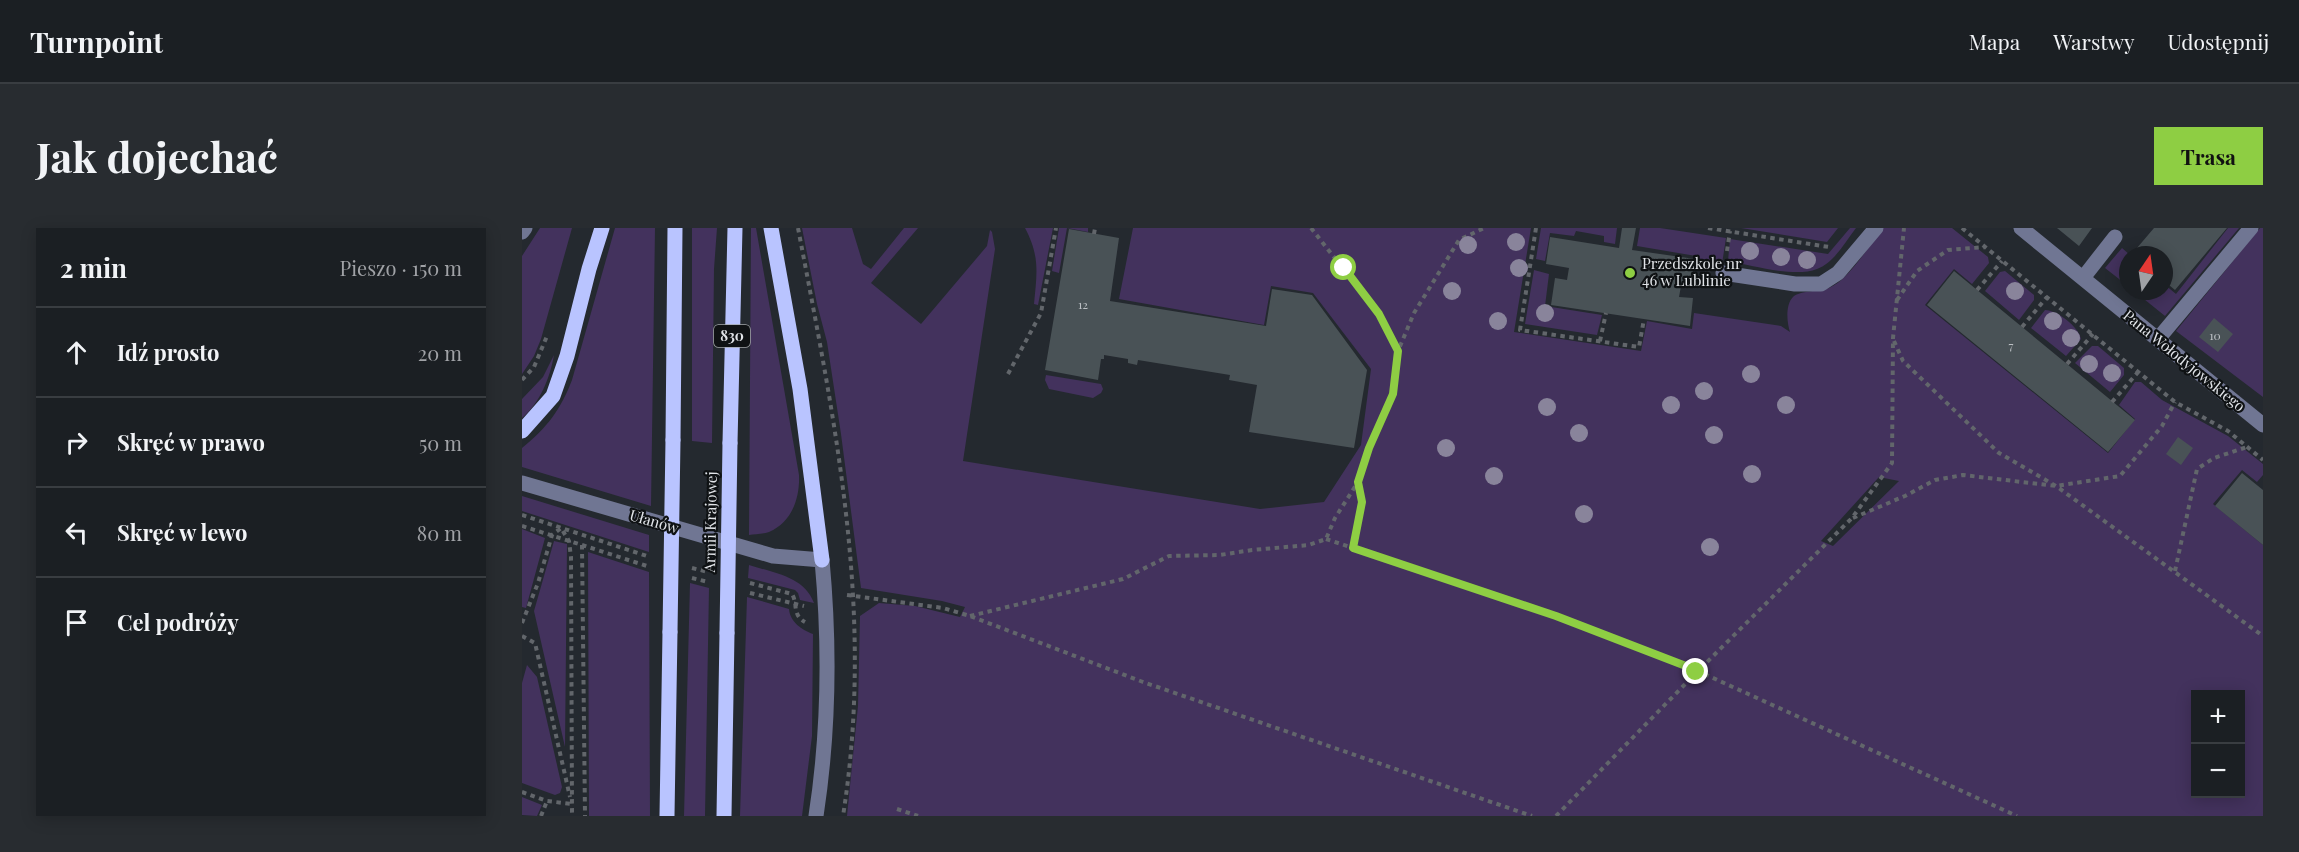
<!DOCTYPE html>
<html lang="pl">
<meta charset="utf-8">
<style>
body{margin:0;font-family:"Playfair Display",serif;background:#282c30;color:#f1f3f6}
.controls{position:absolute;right:18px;bottom:18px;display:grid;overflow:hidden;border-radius:0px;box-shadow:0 3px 15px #0003}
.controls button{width:54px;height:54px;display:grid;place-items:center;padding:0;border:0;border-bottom:2px solid #393d41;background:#1b1f23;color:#f1f3f6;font:30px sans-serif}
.compass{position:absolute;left:1597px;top:18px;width:54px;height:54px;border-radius:50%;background:#1b1f23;box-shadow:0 3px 15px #0003;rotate:13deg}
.stop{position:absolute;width:18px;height:18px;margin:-14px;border:4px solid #8ece43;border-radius:50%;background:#fff}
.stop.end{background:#8ece43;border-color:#fff;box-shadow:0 2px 6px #0008}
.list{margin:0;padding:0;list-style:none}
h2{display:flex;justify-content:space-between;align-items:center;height:78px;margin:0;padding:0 24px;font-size:26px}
h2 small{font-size:20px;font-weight:400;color:#a0a2a6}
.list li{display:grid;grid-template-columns:39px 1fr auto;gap:18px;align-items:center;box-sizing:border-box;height:90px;padding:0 24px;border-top:2px solid #393d41}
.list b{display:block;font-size:22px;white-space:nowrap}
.list em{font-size:20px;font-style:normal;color:#a0a2a6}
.icon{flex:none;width:33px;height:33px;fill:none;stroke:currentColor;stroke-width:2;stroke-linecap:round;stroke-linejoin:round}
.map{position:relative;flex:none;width:1741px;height:588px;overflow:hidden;border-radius:0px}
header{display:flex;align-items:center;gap:36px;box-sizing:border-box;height:84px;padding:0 30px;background:#1b1f23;border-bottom:2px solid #393d41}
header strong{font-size:28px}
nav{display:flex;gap:33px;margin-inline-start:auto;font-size:21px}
.intro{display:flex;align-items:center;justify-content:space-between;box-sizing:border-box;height:144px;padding:0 36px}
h1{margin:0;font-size:42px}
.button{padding:15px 27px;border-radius:0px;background:#8ece43;color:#111;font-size:21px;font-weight:700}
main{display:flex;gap:36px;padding:0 36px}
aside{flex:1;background:#1b1f23;border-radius:0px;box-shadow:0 3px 15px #0003}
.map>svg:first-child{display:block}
.green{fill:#43325d;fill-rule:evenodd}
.building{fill:#495256}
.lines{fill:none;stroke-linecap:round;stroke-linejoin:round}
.path{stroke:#62666b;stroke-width:4;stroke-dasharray:4.5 4.5;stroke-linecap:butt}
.minor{stroke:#707693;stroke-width:15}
.major{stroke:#b9c4ff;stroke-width:15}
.major-bridge{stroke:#b9c4ff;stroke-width:15}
.tree{fill:#89849b}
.route{stroke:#8ece43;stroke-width:8}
.poi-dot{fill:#8ece43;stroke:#0f1214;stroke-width:2}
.labels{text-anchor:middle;stroke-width:4.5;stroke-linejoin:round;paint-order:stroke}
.number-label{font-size:12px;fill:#bcc0c4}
.shield{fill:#0f1214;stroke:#a3a6a9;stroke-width:1.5}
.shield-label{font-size:14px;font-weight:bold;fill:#e2e5e9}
.poi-label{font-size:15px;fill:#e2e5e9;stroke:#0f1214;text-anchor:start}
.street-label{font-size:15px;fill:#e2e5e9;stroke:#0f1214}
</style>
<header>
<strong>Turnpoint</strong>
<nav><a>Mapa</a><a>Warstwy</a><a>Udostępnij</a></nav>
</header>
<div class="intro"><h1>Jak dojechać</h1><a class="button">Trasa</a></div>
<main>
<aside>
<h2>2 min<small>Pieszo · 150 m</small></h2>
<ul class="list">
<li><svg class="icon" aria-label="ahead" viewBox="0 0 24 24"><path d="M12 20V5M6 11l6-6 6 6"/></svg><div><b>Idź prosto</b></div><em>20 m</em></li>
<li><svg class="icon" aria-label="right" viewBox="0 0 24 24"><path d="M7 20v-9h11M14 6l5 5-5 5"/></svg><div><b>Skręć w prawo</b></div><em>50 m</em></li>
<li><svg class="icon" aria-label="left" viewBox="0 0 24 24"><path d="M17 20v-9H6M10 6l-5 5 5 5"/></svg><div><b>Skręć w lewo</b></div><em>80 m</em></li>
<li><svg class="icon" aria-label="arrive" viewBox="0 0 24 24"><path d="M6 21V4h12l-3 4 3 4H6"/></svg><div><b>Cel podróży</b></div></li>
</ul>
</aside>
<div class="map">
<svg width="1741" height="588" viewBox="0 0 1741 588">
<rect width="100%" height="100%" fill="#24292f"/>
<!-- green -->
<path class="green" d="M18,0h32l-31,111 -7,17 -12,18v-118z
M93,0h40l-4,278 -129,-39v-19c25,-20 39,-39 50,-68z
M170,0h25l-3,41 -2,174 -20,-2z
M229,0h5l43,247c1,23 -7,47 -30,57 -6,2 -14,2 -20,3z
M280,0h50l11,36 8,5 33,-41h14l-47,55 50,41 66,-78 3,-16 2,2 3,17 -32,212 297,48 64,-7 37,-57 10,-76 -58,-76 -42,-7 -7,39 -145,-26 14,-71h398l-17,104 127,19 6,-30 45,8 2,-16 87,13 9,6c-3,-9 -5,-27 3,-35 5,-6 28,-6 36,-9 21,-9 40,-43 54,-60h69l36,29 1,6 -17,21 -18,-15 -29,36 183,148 27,-34 -16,-14 16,-23h6l21,18 66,36 35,28v11l-6,7 -15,-12 -29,34 50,41v271h-1416l11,-110 2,-90 19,-13 36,3 45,11 5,-10 -23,-6 -81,-13 -20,-154 -14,-92 -10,-38zM1357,249l20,4 -66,65 -12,-5zM1674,466h44v100h-44z
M503,0h28l-15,77 -4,-1c3,-31 6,-48 -9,-76z
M537,0h29v4l-21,-4 -8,45 -7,-2z
M1019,0h76l-2,16 -11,-2v-6l-28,-5 -2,5 -24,-3 -5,28 -9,-2z
M1118,0h20l66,10 -4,26 -26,-4v-4l-59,-10z
M1219,0h97l-11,14z
M1328,0h6c-11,14 -22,35 -39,41 -23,9 -66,-4 -89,-8l2,-22 98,15z
M1706,0h11l-74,88 -31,-25h30v-7l12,10z
M1738,0h3v169l-87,-66z
M1600,20l8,7h-2v31l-23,-18z
M1012,42l15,4 -4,32 57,9 -5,20 -72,-11z
M1483,43l29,24v5l-15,20 -34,-29 15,-19z
M1523,82c12,0 34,17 36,29l-15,17 -35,-28z
M1570,118h6l26,22v7l-14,17 -35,-29z
M32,127c-4,23 -14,48 -32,63v-19l21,-22z
M524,147l55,9 2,5 -2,4 -8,5 -44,-9 -4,-9z
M0,268l127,39v17l-127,-41z
M0,301l23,9 -19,70 -4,-1z
M32,313l13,3 -2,203 -31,-136z
M66,324l61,20 1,244h-61z
M227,337c24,8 55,11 65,38l-14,-3 -2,-7 -3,-3 -47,-12z
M168,355l19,5 -4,228h-21z
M225,369l42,12c1,13 13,21 24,25l-1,102 -10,80h-62z
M5,437l10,12 25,110 -2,6 -5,2 -33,-12v-100z
M0,569l20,8 -5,11 -15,-1z"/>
<!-- building -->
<path class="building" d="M1100,0h14l-4,22 63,9 -5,28 -9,-1 -2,11 14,1 -3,28 -139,-21 4,-27 12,2 2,-12 -23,-4 4,-27 69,11z
M1535,0h35l-13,18z
M1632,0h73l-52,62 -11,-9v-26h-33z
M547,1l50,9 -9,63 156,25 6,-37 40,6 55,75 -13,78 -105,-16 8,-47 -28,-5 1,-5 -92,-15 -1,5 -9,-2v-4l-24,-4v4h-3l-3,21 -53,-10z
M1432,43l181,149 -27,32 -181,-147z
M1692,90l19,16 -15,18 -19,-15z
M1656,209l15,11 -12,17 -15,-11z
M1720,245l21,17v55l-48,-39z"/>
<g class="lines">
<!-- path -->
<path class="path" d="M276,0c38,199 77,385 45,588
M789,0l68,86 19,37
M1014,0l-16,102 119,17 5,-28
M1186,0l121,19 2,-2
M1440,0l213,174 53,29 35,29
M572,6l1,-6
M1205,23l3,-20
M1455,62l25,-29
M1375,72l20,-29 31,-21 37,-3
M1500,99l25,-30
M1078,113l6,-28
M1372,113l9,20 96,92 57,33 207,150
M1545,136l26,-30
M486,146l33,-61 15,-85
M0,152l12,-13 13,-31
M1590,174l27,-31
M836,254l4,20 -9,46 203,68 135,52 326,148
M0,287l128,42
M1331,290l52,-22 30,-16 28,-5 93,11 64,-10 42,-50 13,-24
M0,298l60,19 3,271
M804,311l27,9
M60,317l68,22
M170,340l16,4
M1653,343l22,-102 17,-11 33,-11
M170,350l16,4
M228,355l42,11c6,10 0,21 13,28
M228,365l54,13
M325,367l96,13 27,8 173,66 389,134
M448,388l153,-37 46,-23 51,-1 32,-5 57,-5 17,-6 9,-21 23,-36 11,-34 24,-54 5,-43 16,-38 45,-73 25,-12
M0,395l16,-40 14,-48 9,-7 8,13 2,16 1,259
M0,408l13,7 35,154
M0,564l25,9 25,3
M375,581l21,7
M19,588l6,-15
M1034,588l141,-144 155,-154 40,-55 1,-125 11,-110"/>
<!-- minor -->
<path class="minor" d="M1499,0l242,197
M0,4l3,-4
M1201,45l72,11h26l17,-11 38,-45
M1561,50l32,-41
M1636,111l93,-111
M0,255l251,73 49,4c8,86 7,171 -6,256"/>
<!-- major -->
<path class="major" d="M249,0l29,161 22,171
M0,203l31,-35 14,-40 22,-87 13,-41
M151,212l2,-212
M208,215l5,-215
M145,588l3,-184
M202,588l3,-183"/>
<!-- major-bridge -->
<path class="major-bridge" d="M148,404l3,-192
M205,405l3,-190"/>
</g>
<!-- trees -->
<g class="tree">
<circle cx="994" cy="14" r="9"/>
<circle cx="946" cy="17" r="9"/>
<circle cx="1228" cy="23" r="9"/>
<circle cx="1259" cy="29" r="9"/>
<circle cx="1285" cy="32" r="9"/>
<circle cx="997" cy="40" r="9"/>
<circle cx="930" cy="63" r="9"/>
<circle cx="1493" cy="63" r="9"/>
<circle cx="1023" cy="85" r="9"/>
<circle cx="976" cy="93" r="9"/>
<circle cx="1531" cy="93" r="9"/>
<circle cx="1549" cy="110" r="9"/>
<circle cx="1567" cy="136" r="9"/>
<circle cx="1590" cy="145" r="9"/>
<circle cx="1229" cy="146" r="9"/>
<circle cx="1182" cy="163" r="9"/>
<circle cx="1149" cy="177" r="9"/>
<circle cx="1264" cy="177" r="9"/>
<circle cx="1025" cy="179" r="9"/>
<circle cx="1057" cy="205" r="9"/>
<circle cx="1192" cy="207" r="9"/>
<circle cx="924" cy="220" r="9"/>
<circle cx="1230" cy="246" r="9"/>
<circle cx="972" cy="248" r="9"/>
<circle cx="1062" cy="286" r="9"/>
<circle cx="1188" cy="319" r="9"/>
</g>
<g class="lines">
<!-- route -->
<path class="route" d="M822,40l35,46 19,37 -5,43 -24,54 -11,34 4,20 -9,46 203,68 135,52 5,4"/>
</g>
<!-- markers -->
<circle class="poi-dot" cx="1108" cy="45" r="6"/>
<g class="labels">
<!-- number labels -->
<g class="number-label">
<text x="561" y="81">12</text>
<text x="1693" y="112">10</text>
<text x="1489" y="122">7</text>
</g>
<!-- shield labels -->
<rect class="shield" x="192" y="97" width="36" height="22" rx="4.5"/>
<g class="shield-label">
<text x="210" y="113">830</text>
</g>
<!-- poi labels -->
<g class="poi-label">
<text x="1120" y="41">Przedszkole nr<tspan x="1120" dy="17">46 w Lublinie</tspan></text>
</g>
<!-- street labels -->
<g class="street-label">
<text transform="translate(1662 133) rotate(39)" y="5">Pana Wołodyjowskiego</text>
<text transform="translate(132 294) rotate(16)" y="5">Ułanów</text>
<text transform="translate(189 294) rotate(-89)" y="5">Armii Krajowej</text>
</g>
</g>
</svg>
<div class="controls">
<button>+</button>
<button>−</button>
</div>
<svg class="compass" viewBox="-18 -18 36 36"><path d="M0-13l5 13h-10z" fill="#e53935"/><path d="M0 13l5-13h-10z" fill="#a0a2a6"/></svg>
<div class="stop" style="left:822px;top:40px"></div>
<div class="stop end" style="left:1174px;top:444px"></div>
</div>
</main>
